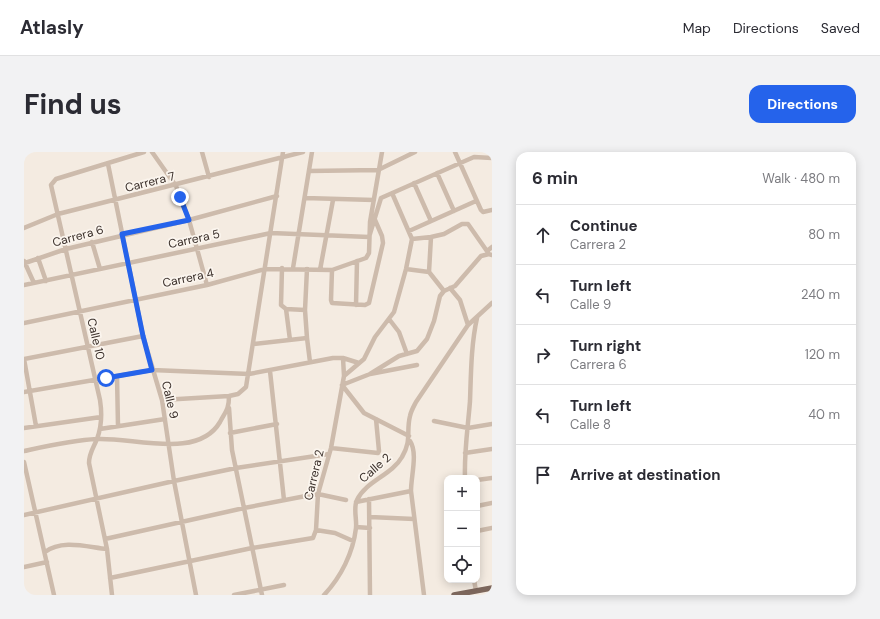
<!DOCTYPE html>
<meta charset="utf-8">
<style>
body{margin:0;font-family:"DM Sans",sans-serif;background:#f2f2f3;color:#2b2b33}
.controls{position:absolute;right:12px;bottom:12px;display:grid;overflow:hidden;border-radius:8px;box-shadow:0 2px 10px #0003}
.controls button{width:36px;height:36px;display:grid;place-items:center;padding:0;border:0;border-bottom:1px solid #e1e1e2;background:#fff;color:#2b2b33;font:20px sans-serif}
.stop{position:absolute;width:12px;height:12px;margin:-9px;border:3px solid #2563eb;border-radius:50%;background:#fff}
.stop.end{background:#2563eb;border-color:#fff;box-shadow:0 1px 4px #0008}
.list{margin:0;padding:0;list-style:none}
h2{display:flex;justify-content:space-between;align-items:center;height:52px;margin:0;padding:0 16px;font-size:17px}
h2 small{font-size:13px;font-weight:400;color:#7c7c81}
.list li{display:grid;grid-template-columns:26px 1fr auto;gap:12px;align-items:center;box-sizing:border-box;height:60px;padding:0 16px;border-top:1px solid #e1e1e2}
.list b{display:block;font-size:15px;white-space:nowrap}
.list p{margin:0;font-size:13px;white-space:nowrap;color:#7c7c81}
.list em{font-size:13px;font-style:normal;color:#7c7c81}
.icon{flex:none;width:22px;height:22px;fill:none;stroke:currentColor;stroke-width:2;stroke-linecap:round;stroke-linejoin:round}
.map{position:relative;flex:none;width:468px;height:443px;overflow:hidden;border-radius:12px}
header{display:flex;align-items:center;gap:24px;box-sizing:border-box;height:56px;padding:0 20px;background:#fff;border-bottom:1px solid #e1e1e2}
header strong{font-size:19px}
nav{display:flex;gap:22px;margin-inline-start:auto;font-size:14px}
.intro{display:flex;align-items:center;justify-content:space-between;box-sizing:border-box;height:96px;padding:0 24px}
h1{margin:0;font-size:28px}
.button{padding:10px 18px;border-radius:12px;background:#2563eb;color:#fff;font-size:14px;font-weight:700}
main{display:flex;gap:24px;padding:0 24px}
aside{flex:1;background:#fff;border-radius:12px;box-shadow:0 2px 10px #0003}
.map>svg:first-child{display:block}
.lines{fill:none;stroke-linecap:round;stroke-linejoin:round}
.minor{stroke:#cdbbac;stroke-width:4.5}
.major{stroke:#7d675c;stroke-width:5.5}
.route{stroke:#2563eb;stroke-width:5}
.labels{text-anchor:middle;stroke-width:3.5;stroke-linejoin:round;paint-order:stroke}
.street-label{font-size:12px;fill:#3b302b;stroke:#fbf5ee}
</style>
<header>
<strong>Atlasly</strong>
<nav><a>Map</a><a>Directions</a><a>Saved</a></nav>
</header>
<div class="intro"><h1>Find us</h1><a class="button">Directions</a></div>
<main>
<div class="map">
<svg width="468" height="443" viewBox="0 0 468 443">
<rect width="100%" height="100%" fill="#f4ebe1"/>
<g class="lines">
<!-- minor -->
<path class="minor" d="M128,0l24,34 13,34 18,65
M178,0l7,25
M431,0l26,58 2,2 9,-2
M84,12l35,172 19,64 12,81 22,114
M285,19l69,-1 37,-18
M413,21l17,38
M390,31l17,38
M281,46l69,2
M0,76l34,-14 245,-62
M385,79l67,-30
M407,85l13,-3 18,-10h6l21,30
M68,90l8,27
M463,99l5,-4
M14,106l8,23
M0,109l10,22
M1,111l41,-14 123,-29 88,-24
M258,116l-1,37 5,4 19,1
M269,116l19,-116
M382,117l23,3 2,-35 -19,2
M296,118l13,-70
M308,118l-1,30 1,3 33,2 4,-2 14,-60 -1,-7 -7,-16
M405,120l15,19
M0,133l247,-52 98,4 12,-39 93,-41 18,1
M426,136l10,12 8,25
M332,153l1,-44
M262,157l4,31
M365,167l10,13 8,22
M0,171l183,-38 58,-16 67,1 34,-12 3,-5 1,-31 12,-70
M283,186l3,24
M229,192l54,-6 -2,-28 2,-41
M319,206l1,18
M0,207l119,-23
M0,207l12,67
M246,219l14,129
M346,222l29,-18 18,-5 10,-12 7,-18 6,-25 4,-5 11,-5 26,-30 8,-2 3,1
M93,224l1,50
M0,240l128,-22 97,4 84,-16h10l16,5
M138,248l67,-4 9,-2 8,-7 37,-235
M205,256l3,42 30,145
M410,269l34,7 24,-4
M0,276l77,-11
M76,277l65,-10
M206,281l47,-9
M385,284l-45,-23 -22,-28 28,-11 47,-9
M386,289c8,12 1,35 1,50l13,104
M307,296l47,5 1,-2 -3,-32
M0,299c23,-5 49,-11 73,-12 36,-2 101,21 123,-17 6,-11 9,-13 9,-26
M441,301l27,-4
M0,310l30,133
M441,326c-1,-26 3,-51 5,-77 1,-27 1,-56 7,-83
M453,328l15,-2
M345,347l1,96
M332,350l55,-11
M453,354l15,-3
M0,363l150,-34 62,-13 93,-14
M346,365l44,2
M332,375l14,1
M292,378l19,3 18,8
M453,379l15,-3
M81,387l139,-31 67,-13 7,-1 28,6
M21,400c17,-13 42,-5 62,-3
M0,415l23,-5
M86,426l142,-30 61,-10 3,-8 2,-36 13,-46 13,-72 20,-17 11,-22 19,-25 12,-43 6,-30 -20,-46
M450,428l2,11
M88,443l-5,-46 -18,-86c0,-10 5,-16 8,-24 5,-13 5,-26 3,-39l-49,-215 5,-6 88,-27
M210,443l50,-10
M300,443c17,-18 29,-42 32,-67 1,-9 -3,-20 1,-28 9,-19 35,-25 45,-43 10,-17 4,-25 8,-41 1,-5 4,-10 6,-14l52,-77 24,-22"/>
<!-- major -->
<path class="major" d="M430,443l38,-7"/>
</g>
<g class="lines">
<!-- route -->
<path class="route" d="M82,226l46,-8 -9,-34 -21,-102 67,-14 -9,-23"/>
</g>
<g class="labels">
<!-- street labels -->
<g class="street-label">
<text transform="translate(126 30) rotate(-14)" y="4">Carrera 7</text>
<text transform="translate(54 84) rotate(-15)" y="4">Carrera 6</text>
<text transform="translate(170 87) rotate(-12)" y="4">Carrera 5</text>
<text transform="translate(164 126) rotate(-12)" y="4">Carrera 4</text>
<text transform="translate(72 187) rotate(77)" y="4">Calle 10</text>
<text transform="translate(146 248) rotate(77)" y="4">Calle 9</text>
<text transform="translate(351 316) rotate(-41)" y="4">Calle 2</text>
<text transform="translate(290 323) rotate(-77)" y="4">Carrera 2</text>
</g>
</g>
</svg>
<div class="controls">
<button>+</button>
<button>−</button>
<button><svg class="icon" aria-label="locate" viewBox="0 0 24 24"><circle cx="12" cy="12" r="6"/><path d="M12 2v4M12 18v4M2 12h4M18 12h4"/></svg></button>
</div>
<div class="stop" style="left:82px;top:226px"></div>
<div class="stop end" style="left:156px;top:45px"></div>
</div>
<aside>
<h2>6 min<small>Walk · 480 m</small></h2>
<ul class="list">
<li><svg class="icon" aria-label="ahead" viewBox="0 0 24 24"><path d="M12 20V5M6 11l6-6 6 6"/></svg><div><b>Continue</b><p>Carrera 2</p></div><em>80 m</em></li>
<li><svg class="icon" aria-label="left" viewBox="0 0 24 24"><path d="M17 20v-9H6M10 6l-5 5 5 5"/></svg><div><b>Turn left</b><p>Calle 9</p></div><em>240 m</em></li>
<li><svg class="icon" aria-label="right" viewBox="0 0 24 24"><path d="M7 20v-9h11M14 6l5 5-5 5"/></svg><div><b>Turn right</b><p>Carrera 6</p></div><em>120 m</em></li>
<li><svg class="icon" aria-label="left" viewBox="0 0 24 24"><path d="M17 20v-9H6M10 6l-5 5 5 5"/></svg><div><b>Turn left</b><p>Calle 8</p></div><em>40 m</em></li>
<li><svg class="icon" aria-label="arrive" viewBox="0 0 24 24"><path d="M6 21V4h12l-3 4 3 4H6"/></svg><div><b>Arrive at destination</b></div></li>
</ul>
</aside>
</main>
